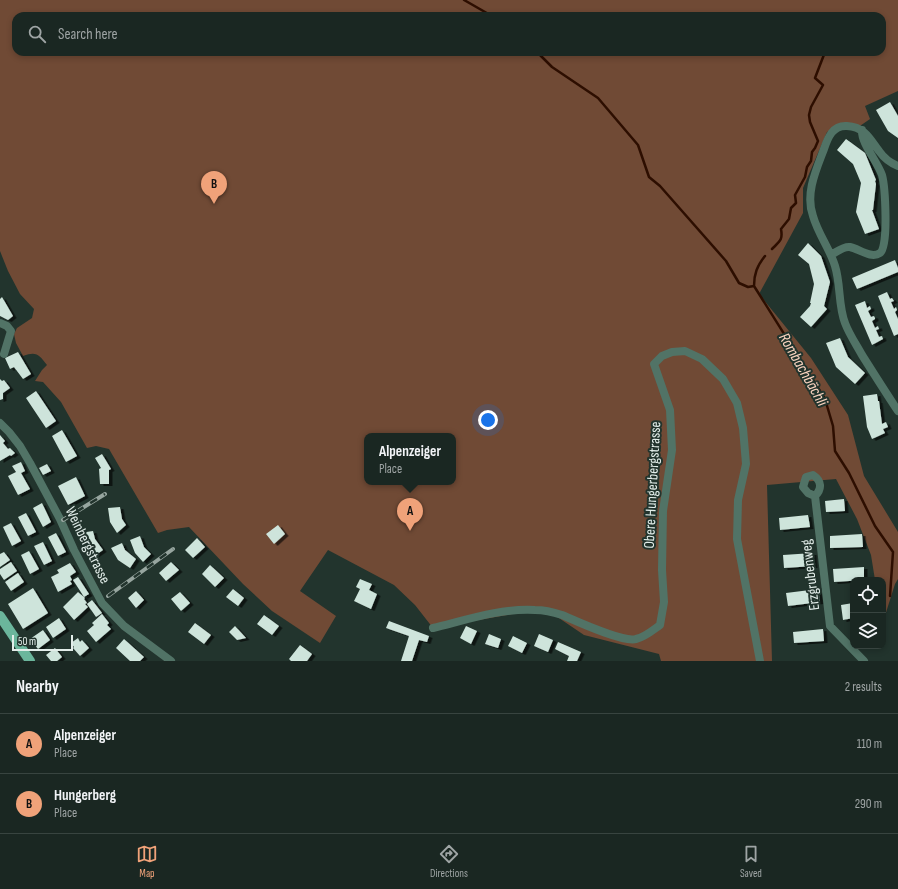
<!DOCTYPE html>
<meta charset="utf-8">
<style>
body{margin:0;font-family:"Sofia Sans Condensed",sans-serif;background:#27332f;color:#f1f3f6}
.controls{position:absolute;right:12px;bottom:12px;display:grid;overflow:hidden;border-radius:8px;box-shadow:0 2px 6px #0003}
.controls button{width:36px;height:36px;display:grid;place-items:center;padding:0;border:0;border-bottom:1px solid #384440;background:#1a2722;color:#f1f3f6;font:20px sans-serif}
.scale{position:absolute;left:12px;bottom:10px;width:61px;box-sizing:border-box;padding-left:4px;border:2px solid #e3eeea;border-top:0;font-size:11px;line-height:14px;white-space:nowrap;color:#e3eeea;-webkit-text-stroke:3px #22342d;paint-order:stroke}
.you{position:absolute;left:488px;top:420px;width:14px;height:14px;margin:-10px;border:3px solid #fff;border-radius:50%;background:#1a73e8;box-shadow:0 0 0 6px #1a73e833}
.badge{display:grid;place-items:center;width:26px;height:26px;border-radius:50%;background:#f0a279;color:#111;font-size:13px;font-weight:700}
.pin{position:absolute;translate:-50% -33px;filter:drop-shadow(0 1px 2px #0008)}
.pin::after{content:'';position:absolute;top:21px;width:14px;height:12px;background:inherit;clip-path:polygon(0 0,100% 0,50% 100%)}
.popup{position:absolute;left:364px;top:433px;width:92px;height:52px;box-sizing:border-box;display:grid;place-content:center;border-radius:8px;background:#1a2722;filter:drop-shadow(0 1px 3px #0005);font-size:13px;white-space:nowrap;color:#9fa5a5}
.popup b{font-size:15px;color:#f1f3f6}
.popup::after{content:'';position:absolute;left:50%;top:100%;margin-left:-8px;border:8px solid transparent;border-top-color:#1a2722}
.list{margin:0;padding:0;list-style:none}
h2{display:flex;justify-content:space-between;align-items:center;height:52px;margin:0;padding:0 16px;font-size:17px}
h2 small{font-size:13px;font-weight:400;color:#9fa5a5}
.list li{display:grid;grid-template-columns:26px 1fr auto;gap:12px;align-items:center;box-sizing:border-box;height:60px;padding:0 16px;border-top:1px solid #384440}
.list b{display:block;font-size:15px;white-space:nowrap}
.list p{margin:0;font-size:13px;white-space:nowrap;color:#9fa5a5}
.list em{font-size:13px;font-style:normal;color:#9fa5a5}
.icon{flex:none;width:22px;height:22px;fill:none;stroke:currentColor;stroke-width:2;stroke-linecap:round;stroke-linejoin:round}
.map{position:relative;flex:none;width:898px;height:661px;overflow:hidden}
.search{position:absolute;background:#1a2722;box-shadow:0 2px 6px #0003;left:12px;right:12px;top:12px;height:44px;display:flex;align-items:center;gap:10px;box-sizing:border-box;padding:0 14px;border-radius:12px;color:#9fa5a5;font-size:15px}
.sheet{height:172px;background:#1a2722}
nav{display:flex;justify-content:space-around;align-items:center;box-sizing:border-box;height:56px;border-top:1px solid #384440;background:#1a2722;font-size:11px;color:#9fa5a5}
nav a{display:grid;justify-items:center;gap:2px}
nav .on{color:#f0a279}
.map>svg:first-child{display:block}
.green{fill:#704a35;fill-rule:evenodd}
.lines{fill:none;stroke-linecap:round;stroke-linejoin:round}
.stream{stroke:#2d0e00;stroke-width:2.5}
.building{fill:#cee4db;filter:url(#shadow)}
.minor{stroke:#517366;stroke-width:8}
.major{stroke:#6bb69c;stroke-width:10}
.rail-casing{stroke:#97a59f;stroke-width:4}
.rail{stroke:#22342d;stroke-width:2.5;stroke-dasharray:8;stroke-linecap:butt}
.labels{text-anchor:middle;stroke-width:4;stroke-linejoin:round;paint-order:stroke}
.street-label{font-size:15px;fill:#e3eeea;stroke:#22342d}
.water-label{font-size:16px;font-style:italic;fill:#fbd4c0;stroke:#22342d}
</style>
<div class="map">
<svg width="898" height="661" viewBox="0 0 898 661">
<defs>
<filter id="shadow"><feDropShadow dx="3.5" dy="2" stdDeviation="0" flood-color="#0009"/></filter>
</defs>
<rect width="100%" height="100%" fill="#22342d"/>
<!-- green -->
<path class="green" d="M0,0h898v91l-33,15 5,13 -13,9h-21l-9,4 -24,56v25l-44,81 52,64 37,57 16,61 34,56v47l-3,5 -12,38v-42h-8l-4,-25 -14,-36 -21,-40 -69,6 5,176h-111l-2,-7 -75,-19 -34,-23 -15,-2 -102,18 -18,-23 -21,-20 -66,-35 -28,41 36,25 -16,27 -48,-32 -29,-27 -54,-57 -22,3 -9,3 -49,-84 -13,-3 -9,2 -26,-46 -18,-20 -8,-1 7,-11 5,-5c-8,-10 -10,-14 -24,-9l-7,-13 -2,-9 3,-6 15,-10 2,-9 -14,-15 -12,-23 -8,-20zM16,16h866v36h-866zM367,436h86v46h-86z"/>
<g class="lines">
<!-- stream -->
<path class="stream" d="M464,0l28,16
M537,52l15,15 46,31 40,47 11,32 11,9 66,75 13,22 9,4 6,-1
M772,249c8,-8 11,-9 9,-20l8,-10 2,-11 5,-5 -1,-8 10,-18 2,-10 4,-6 1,-9 3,-4 3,-7 -8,-19 -1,-7 2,-8 12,-22 -8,-7 10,-26
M765,256c-8,10 -11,18 -11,30l71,113 8,27 2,25 14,22 26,53 18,26 -3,44"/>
</g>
<!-- building -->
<path class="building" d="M890,102l8,14v22l-10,-7 -12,-21z
M846,139l19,14 11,27 -1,1 1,3 -3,26h-1l7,19 -14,5 -9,-22 5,-29 -8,-19 -16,-14z
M808,243l13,13 9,26 -6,24 3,3 -16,18 -11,-10 10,-11 1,-3h-1l4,-19 -5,-20 -11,-9z
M895,260l3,8v4l-41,17 -5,-11z
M887,292l3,7 2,-1 2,3 -3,1 3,7 2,-2 1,3 -2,2 3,7v15l-4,2 -16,-40z
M2,297l11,19 -5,4 -8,-4v-17z
M865,301l2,7 3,-2 1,3 -3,2 3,6 3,-1 1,2v1l-3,2 3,7 3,-2 1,3 -3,1 3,7 3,-1 1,3 -11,6 -17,-40z
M840,338l8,19 17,16 -10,11 -19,-17 -10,-24z
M18,352l13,22 -8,5 -9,-12 -4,2 -5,-11z
M0,379l2,2 2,-1 6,8 -7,5v6l-3,1z
M36,391l20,30 -10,7 -20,-30z
M877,394l1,7h1l3,23 4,-2 2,5 -5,2 2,4 -13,6 -5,-12 -4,-31z
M62,430l15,26 -11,6 -14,-26z
M0,435l5,6 -2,2 5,6 2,-1 5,5 -4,3 -1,-1 -10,6z
M102,454l9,15 -2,1v14h-9l-1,-15 2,-1 -6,-10z
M21,462l4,9 -4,2 9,16 -12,6 -10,-19 8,-4 -4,-6z
M47,464l4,7 -8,4 -4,-7z
M76,477l9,19 -17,9 -10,-19z
M844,499l1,12 -19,1 -1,-11z
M42,503l9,19 -8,5 -10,-19z
M120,507l2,12 4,6 -9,8 -7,-11 -2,-14z
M26,513l10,19 -8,4 -10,-19z
M808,515l2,12 -30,3 -1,-12z
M11,523l10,18 -9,5 -9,-19z
M278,525l7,9 -11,10 -8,-10z
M93,531l2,8 8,11 -10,7 -9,-9 -4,-15z
M56,533l10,19 -8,4 -10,-19z
M862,534l1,13 -33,1v-12z
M140,536l4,11 7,7 -8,8 -8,-9 -5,-13z
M197,538l8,9 -12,11 -8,-8z
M43,542l9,19 -8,4 -10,-19z
M122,543l3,7 11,9 -6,9 -12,-8 -7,-12z
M29,551l10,18 -9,5 -9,-19z
M4,552l6,8 -10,7v-13z
M813,553l1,13 -30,2 -1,-13z
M11,562l6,9 -13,9 -4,-6v-5z
M171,562l8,8 -13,11 -7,-8z
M70,563l6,9 -6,4 2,4 -2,1 2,3 -14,8 -7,-15 8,-4 -2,-3z
M210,565l14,13 -9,9 -13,-13z
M864,567v13l-30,2 -1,-13z
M18,573l6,9 -13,9 -6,-9z
M78,577l11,17 -5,3 -11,-17z
M360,579l12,5 -3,6 8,4 -6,15 -17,-8 6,-12 -4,-2z
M33,588l15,25 -25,16 -15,-25z
M233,589l11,9 -6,8 -12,-9z
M818,589l2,13 -32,4 -2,-13z
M136,591l8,9 -8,8 -8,-10z
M78,592l7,6 -1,1 3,4 -2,1 3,3 -14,13 -11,-13z
M180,592l10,11 -9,8 -10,-12z
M92,600l10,13 -6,4 -9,-13z
M853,603v15l-10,2 -2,-15z
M102,614l7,9 -2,2 4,4 -15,13 -9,-11 7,-6 -2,-2z
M264,615l15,11 -7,9 -15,-11z
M59,618l7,11 -13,9 -7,-11z
M389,621l40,15 -2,6 -8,-2 -7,21h-11l8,-25 -23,-8z
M195,623l16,12 -7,9 -16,-12z
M235,626l11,12 -9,2 -8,-8z
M466,626l11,5 -6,13 -11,-6z
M823,629l1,12 -30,2 -1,-11z
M43,630l7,10 -12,9 -8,-10z
M489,634l12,5 -3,9 -13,-4z
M539,634l14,6 -5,12 -14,-6z
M513,636l14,7 -5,10 -14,-7z
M78,638l2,4 2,-2 7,8 -9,8 -7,-8 1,-1 -3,-4z
M124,639l20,18 -4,4h-10l-14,-13z
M558,642l23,10 -4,9h-10l2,-5 -14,-7z
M300,645l12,9 -5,7h-16l-2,-2z
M55,648l7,9 -5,4h-6l-5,-6z"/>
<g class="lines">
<!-- minor -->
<path class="minor" d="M898,166c-8,-3 -14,-8 -19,-15 -9,-12 -14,-24 -32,-25 -14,-1 -19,11 -23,23 -8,21 -19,45 -11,67 5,18 17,33 22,50 6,19 3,39 10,57 4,11 11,21 17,32 12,19 24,38 36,56
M831,255c6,-3 12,-9 19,-8 9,2 21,12 30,6 9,-6 5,-67 2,-78 -5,-14 -21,-32 -20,-45
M0,323l7,3 4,5 -7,23
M0,423l9,9 11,14 10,17 30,56 14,31 28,53 22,23 47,35
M815,496l-7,-3 -5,-6 3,-10 7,-2c9,6 9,14 2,21l15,130 34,35
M433,628c33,-8 68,-20 102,-18 9,0 18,2 27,5 14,6 62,28 74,24 9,-2 17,-9 24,-14l4,-23 -2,-32 1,-59 9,-61 -2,-40 -16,-46 8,-8 10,-4 13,-1 17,8 21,20 14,24 6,25 3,36 -8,36 -1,39 23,122"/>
<!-- major -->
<path class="major" d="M0,616l30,45"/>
<!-- rail casing -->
<g class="rail-casing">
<path id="rail" d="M63,520l42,-26
M108,596l65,-47"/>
</g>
<!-- rail -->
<use href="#rail" class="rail"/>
</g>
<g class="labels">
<!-- street labels -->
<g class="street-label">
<text transform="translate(652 485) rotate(-87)" y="5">Obere Hungerbergstrasse</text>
<text transform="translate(88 545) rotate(64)" y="5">Weinbergstrasse</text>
<text transform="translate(810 575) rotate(-97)" y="5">Erzgrubenweg</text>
</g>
<!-- water labels -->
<g class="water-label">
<text transform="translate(804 369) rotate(60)" y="6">Rombachbächli</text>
</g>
</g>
</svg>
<div class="controls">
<button><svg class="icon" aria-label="locate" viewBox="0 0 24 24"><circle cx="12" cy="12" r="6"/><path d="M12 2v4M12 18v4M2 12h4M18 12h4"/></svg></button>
<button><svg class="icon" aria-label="layers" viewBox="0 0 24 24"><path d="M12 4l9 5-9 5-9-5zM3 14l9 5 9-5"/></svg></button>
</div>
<div class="scale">50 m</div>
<div class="you"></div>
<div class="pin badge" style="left:410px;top:531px">A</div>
<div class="popup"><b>Alpenzeiger</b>Place</div>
<div class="pin badge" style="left:214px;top:204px">B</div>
<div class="search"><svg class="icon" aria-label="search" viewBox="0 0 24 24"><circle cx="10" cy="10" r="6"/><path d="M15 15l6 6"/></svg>Search here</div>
</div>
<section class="sheet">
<h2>Nearby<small>2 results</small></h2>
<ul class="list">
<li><span class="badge">A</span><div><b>Alpenzeiger</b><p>Place</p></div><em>110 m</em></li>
<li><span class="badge">B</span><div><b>Hungerberg</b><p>Place</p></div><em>290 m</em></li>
</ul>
</section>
<nav>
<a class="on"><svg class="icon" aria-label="map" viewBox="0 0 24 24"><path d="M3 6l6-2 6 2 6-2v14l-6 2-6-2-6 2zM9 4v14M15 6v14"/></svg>Map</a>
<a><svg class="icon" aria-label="directions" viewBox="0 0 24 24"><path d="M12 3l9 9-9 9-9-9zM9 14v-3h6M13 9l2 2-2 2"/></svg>Directions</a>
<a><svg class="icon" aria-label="saved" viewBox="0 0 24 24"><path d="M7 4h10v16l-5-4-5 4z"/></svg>Saved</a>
</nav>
